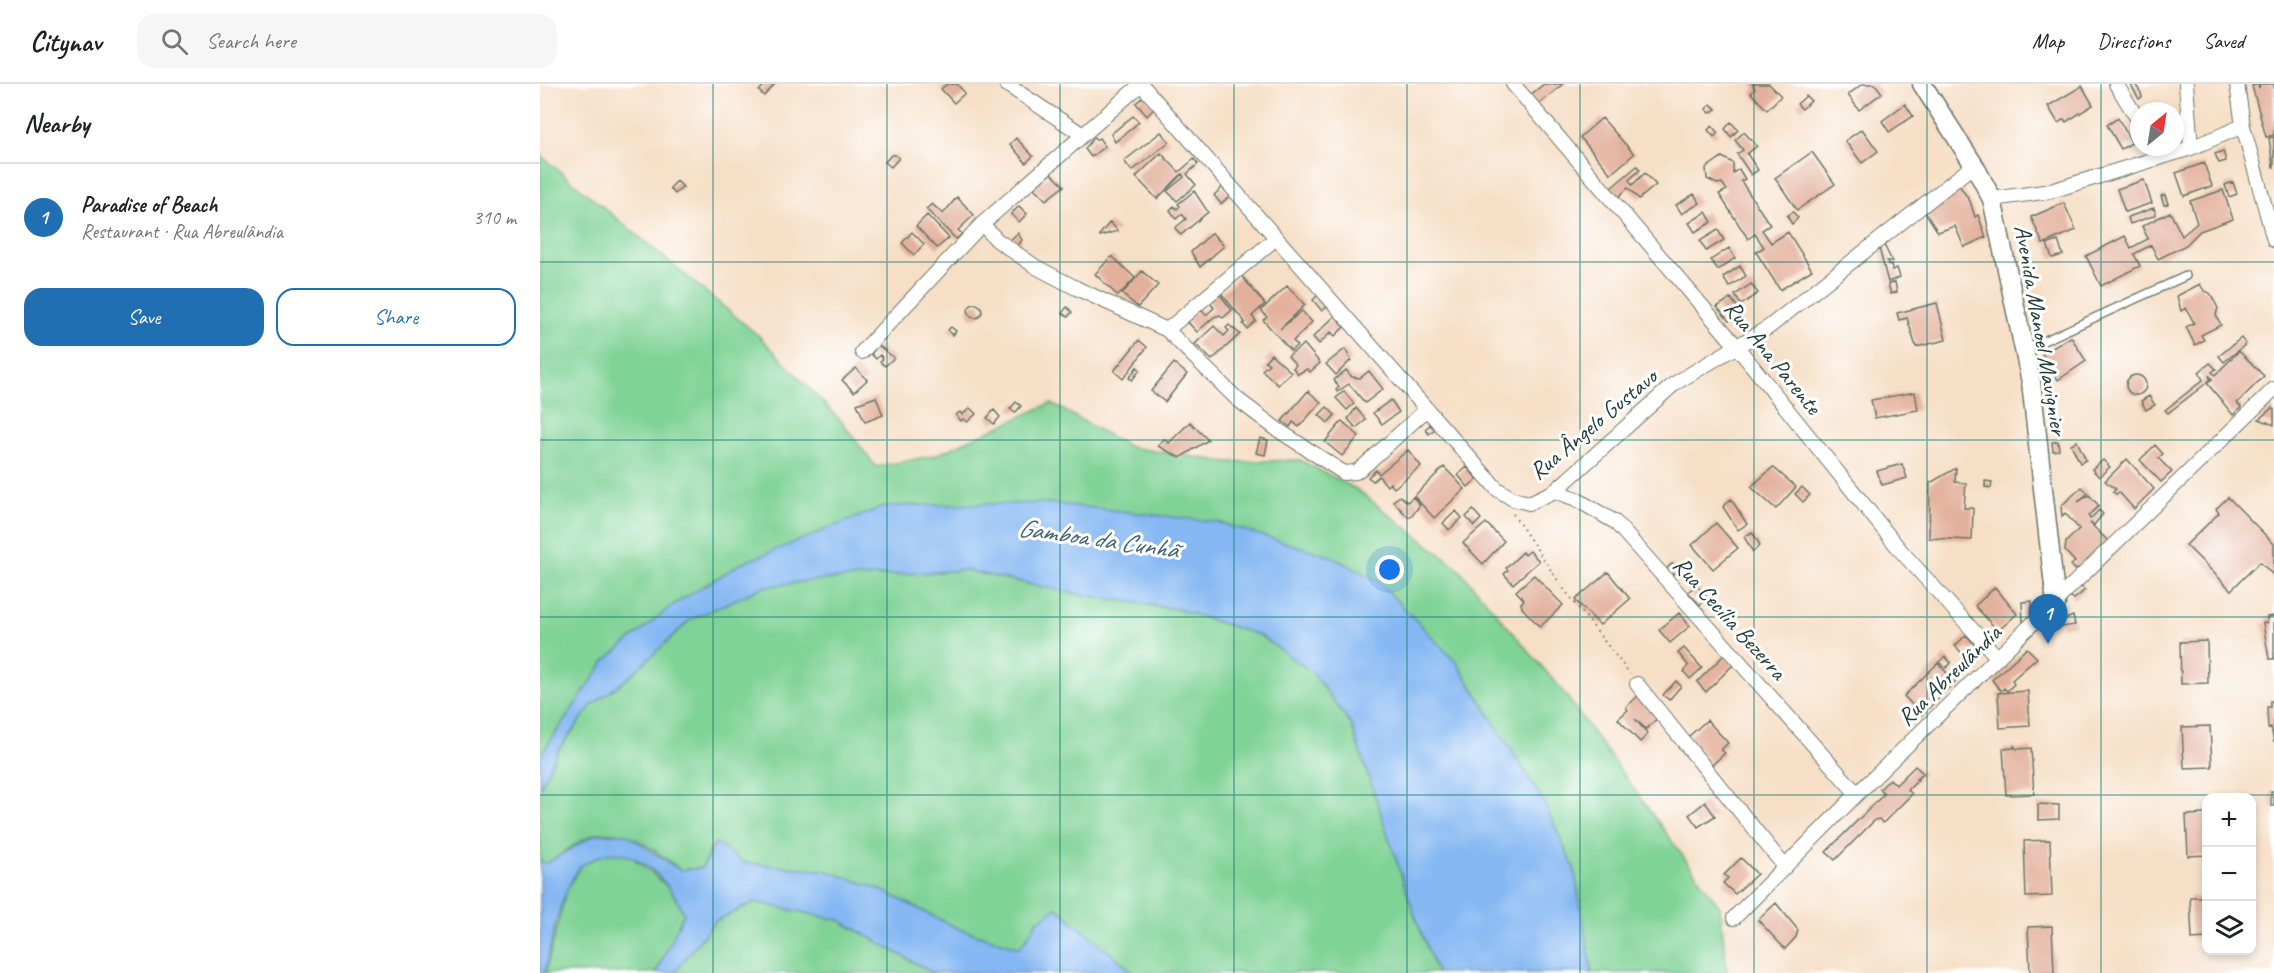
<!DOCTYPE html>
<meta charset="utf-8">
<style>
body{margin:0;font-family:Caveat,sans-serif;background:#f6f6f6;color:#202124}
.controls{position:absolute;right:18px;bottom:18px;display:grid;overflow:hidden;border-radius:12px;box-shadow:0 3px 9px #0003}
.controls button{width:54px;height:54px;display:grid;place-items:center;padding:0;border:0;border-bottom:2px solid #e0e0e0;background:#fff;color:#202124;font:30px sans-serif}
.compass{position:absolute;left:1590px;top:18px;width:54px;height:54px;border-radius:50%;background:#fff;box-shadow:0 3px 9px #0003;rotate:30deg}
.you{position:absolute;left:850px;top:486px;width:21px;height:21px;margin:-15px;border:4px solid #fff;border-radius:50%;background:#1a73e8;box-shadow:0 0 0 9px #1a73e833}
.badge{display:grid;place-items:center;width:39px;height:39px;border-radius:50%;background:#1f6fb2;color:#fff;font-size:20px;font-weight:700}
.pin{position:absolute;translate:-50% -50px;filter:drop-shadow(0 2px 3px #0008)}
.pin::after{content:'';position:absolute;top:32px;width:21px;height:18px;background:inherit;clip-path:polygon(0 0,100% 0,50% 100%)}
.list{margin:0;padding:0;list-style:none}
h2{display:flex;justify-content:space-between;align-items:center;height:78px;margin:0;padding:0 24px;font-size:26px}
h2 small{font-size:20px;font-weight:400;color:#757577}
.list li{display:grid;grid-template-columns:39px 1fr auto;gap:18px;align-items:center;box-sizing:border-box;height:108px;padding:0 24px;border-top:2px solid #e0e0e0}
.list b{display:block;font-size:22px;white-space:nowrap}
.list p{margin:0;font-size:20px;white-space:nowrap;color:#757577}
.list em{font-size:20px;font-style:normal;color:#757577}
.actions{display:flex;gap:12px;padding:18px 24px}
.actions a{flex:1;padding:14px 0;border:2px solid #1f6fb2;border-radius:18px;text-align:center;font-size:21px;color:#1f6fb2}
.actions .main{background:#1f6fb2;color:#fff}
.icon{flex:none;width:33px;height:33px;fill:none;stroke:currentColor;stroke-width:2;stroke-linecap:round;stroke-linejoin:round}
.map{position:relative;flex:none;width:1734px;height:889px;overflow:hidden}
header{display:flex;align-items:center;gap:36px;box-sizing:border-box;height:84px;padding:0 30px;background:#fff;border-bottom:2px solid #e0e0e0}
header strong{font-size:28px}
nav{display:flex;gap:33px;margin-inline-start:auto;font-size:21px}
.search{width:420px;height:54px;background:#f6f6f6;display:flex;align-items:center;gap:15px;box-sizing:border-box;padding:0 21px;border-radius:18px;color:#757577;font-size:22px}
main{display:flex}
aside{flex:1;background:#fff}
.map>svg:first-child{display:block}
.green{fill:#80d396;stroke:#508865;stroke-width:1.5}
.water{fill:#85b8f3;stroke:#527a94;stroke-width:1.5}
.building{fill:#e3b09b}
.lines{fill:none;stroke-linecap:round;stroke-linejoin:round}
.lane-casing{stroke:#6a7667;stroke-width:10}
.street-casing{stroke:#6a7667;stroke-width:16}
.secondary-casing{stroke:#6a7667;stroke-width:21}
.path{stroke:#6a7667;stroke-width:2;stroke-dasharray:1.5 4.5;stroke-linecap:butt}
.lane{stroke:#fff;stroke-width:7}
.street{stroke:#fff;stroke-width:14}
.secondary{stroke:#fff;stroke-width:18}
.grid{fill:none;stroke:#0f766e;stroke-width:1.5;stroke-opacity:0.55}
.labels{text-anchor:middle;stroke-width:6;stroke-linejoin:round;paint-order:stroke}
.street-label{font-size:24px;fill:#1f3d34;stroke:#fff}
.water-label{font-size:26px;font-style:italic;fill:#3e626d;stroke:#fff}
</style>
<header>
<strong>Citynav</strong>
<div class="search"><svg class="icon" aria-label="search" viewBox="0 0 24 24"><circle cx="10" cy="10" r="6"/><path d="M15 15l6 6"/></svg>Search here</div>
<nav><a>Map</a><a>Directions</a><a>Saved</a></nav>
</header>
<main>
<aside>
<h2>Nearby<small></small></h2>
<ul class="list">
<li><span class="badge">1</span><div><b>Paradise of Beach</b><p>Restaurant · Rua Abreulândia</p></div><em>310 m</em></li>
</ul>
<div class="actions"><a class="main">Save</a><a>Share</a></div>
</aside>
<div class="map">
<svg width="1734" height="889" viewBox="0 0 1734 889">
<rect width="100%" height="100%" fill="#fff"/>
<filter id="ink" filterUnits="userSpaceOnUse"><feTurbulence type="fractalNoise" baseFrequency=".0167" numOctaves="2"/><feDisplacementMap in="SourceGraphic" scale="12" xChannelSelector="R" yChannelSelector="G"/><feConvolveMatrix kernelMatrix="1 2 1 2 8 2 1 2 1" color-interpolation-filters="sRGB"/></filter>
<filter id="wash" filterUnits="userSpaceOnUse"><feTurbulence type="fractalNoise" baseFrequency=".008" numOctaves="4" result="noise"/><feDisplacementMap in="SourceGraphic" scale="24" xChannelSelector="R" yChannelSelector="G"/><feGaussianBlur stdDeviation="1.35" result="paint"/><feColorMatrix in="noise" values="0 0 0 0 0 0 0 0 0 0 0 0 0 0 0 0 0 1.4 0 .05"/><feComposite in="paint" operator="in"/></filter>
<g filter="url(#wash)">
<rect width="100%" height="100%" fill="#f6dfc6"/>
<!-- green -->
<path class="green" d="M0,71l219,181 82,85 35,46 60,-12 115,-52 78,44 99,15 72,-2 56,29 100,77 105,123 159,218 7,66h-135l-18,-105 -32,-69 -85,-136 -572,-157 -280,155 -65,95z
M425,486l106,23 106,16 82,26 54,38 38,51 63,189 23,60h-303l-77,-65 -19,13 -18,27 -61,-19 -80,-40 -51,-18 -84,-8 -28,-20 -5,4 -9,21 -22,2c-23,-18 -52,-44 -84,-36 -14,3 -36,22 -49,30l-7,-3v-73l18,-38 33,-44 38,-29 61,-57 73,-33 54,-7z
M68,768l20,2 23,18 22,20 11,21 -28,60h-111l22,-85 15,-23z
M215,818l84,18 94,53h-259l41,-52z"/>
<!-- water -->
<path class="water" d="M510,419l167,19 113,34 48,25 79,82 85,136 32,69 18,105h-155l-23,-60 -63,-189 -38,-51 -54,-38 -82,-26 -106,-16 -106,-23 -148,10 -54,7 -73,33 -61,57 -38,29 -33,44 -18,38v-32l65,-95 66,-55 69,-42 145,-58z
M56,750h30l54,36 22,-2 14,-25 28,20 84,8 51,18 80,40 61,19 18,-27 19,-13 77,65h-201l-94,-53 -84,-18 -40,19 -41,52h-18l28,-60c-15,-31 -51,-73 -88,-55 -6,3 -12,5 -16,9 -21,29 -28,71 -35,106h-5v-112l7,2z"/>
<g id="blocks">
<!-- building -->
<path class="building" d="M225,0h10l-11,12 -5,-5z
M407,0h10l8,9 -11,10 -13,-14z
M1004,0h19l-25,21 -9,-9z
M1212,0h17l12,12 -14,14 -16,-17 4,-4z
M1322,0h13l7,9 -23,17 -11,-15z
M1595,0l6,9 1,4 -3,2 -8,-14z
M1718,0l1,4 1,-4h14v51l-8,2 -14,-51z
M1542,2l11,19 -27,17 -2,-3 -6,4 -10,-17z
M604,12l11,12 -8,8 -11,-13z
M1266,12l5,5 -9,8 -5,-5z
M1171,20l5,5 -6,4 -4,-4z
M1365,20l8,12 -24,16 -7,-11z
M593,32l6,6 -24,20 -4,-8z
M1062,34l32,36 -23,20 -31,-37z
M1578,34l14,25 -11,6 -14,-24z
M1191,38l7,8 -7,7 -6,-8z
M1172,42l6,7 -4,4 -6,-7z
M1322,45l16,22 -16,12 -17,-22z
M621,48l8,10 -37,29 -8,-10z
M1204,48l13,14 -10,8 11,16 -7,5 -14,-21 6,-4 -8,-10z
M554,53l2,3 3,-2 6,8 -14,11 -6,-8z
M1734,53v30h-1l-4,-29z
M476,54l17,18 -7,7 -16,-19z
M1683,67l3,10 -7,2 -4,-9z
M1272,68l23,32 -38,26 -22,-32z
M621,69l18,19 15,-13 4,5 -11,10 9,11 -19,16 -10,-10 17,-14 -2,-3 -25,25 -21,-22z
M351,71h4l4,3 -8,9 -6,-5z
M1182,73l11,6v10l6,-4 6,10 -4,2 29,44 -8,5 9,13 17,-11 24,38 -32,20 -24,-38 8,-5 -9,-13 -7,5 -29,-45 8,-4 -5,-7 -5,1 -10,-5 -1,-11z
M1664,79l8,23 -28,10 -8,-23z
M1097,82l3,4 -11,10 3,5 13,-12 11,12 -17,14 -11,-11 -10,9 -7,-9z
M511,89l13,13 -18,14 -12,-12z
M1604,96l8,23 -27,9 -8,-23z
M137,97l6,6 -8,7 -5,-6z
M1693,98l4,12 -8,3 -4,-12z
M1419,101l11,16 5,16 3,-2 8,22 -22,10 -9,-21 -17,6 -13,-20z
M683,103l8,8 -10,9 -7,-9z
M1683,106l10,29 -33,12 -14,14 -28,14 -7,-14 -17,9 6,12 -39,20 -15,-30 39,-20 6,12 17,-9 -6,-13 28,-14 12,24 15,-13 -7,-22z
M654,107l14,21 -27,23 -6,-7 11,-9 -4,-5 -6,5 -6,-9 4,-4 3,3 3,-3 -2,-2z
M1154,110l6,9 -18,11 -6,-9z
M1625,111l3,9 -4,1 -3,-9z
M417,113l17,18 -16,15 4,4 -6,5 -30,-30 6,-5 11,10z
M1524,119l12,27 -33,14 -12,-27z
M479,122l8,8 -8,8 -8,-8z
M1614,124l2,7 -26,9 -2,-7z
M1166,128l6,10 -17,10 -6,-9z
M1253,128l5,6 -6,6 -5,-8z
M387,131l22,23 -12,10 -21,-22z
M570,138l8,9 -18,5v-2z
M1178,146l6,10 -18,11 -6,-10z
M372,148l12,12 -10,11 -12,-12z
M478,149l4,7 -5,7 -8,-6z
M672,149l12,13 -24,21 -9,-15z
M1518,157l5,14 -11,3 -5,-14z
M1344,161l8,16h-5l1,4 3,-1 1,6 5,-2 3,9 -12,5 -9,-34z
M1189,164l6,10 -17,12 -7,-10z
M572,172l23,22 -17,18 -23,-22z
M1200,182l6,10 -17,11 -6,-10z
M602,187l16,14 -20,22 -16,-13z
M701,191l24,29 -13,12 4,5 -9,8 -4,-5 2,-2 -24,-29z
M1355,198l2,10 -6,2 -3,-10z
M1211,200l7,9 -17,12 -6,-10z
M1660,200l4,7 6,2 8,15 -2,7 5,10 -20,10 3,5 -9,5 -9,-18 8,-4 -8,-15 -5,3 -4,-15z
M747,202l18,19 -25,24 22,-18 10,11 -19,19 4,4 -6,6 -28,-31 4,-3 -6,-7z
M677,207l15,19 -9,8 -3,-3 -6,2 -17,15 -11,-12 14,-11 6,6 8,-7 -7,-9z
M779,210l10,11 -7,6 -9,-11z
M1191,214l10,15 -12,8 -12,-14z
M1397,219l9,37 -30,7 -9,-29 -8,2 -2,-7z
M428 227a7 7 0 1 1 14 0a7 7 0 1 1-14 0Z
M527,223l5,5 -4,5 -6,-4z
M796,231l8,12 -9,9 -4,-4 -12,12 -6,-7z
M689,241l11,9 -28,26 -17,-16 19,-18 10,10 5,-5 -3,-3z
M411,243l5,4 -3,4 -5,-5z
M1531,253l15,24 -28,19 -16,-26z
M1701,254l5,6 -22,18 -5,-6z
M599,256l8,7 -24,32 -9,-8z
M764,260l16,19 -10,9 -3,-3 -9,5 -5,-6 3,-3 -8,-9z
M338,261l16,13 -9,8 -5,-5 3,-2 -3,-4 -4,4 -5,-5z
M805,265l6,11 -15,15 -10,-11z
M1699,267l25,25 -27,27 4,4 -8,8 -26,-32 5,-4 -3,-4 1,4 -6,6 -36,28 -3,-3 38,-30 -4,-8 11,-9 6,6 -4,3 3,3z
M731,270l20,18 -13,13 -16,-15 7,-6 -4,-3z
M634,279l13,11 -22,28 -14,-11z
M597,283l3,3 -8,10 -3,-2z
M316,284l11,12 -13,12 -12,-12z
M806,286l6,7 8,1 9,-7 14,18 -18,14 -16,-19 -12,8 -1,-2 3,-3 -5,-7z
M1586 301a10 10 0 1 1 20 0a10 10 0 1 1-20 0Z
M768,307l13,11 -22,25 -6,-5 -3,5 -8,-6z
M804,307l10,13 -7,6 -11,-12z
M1375,308l3,18 -43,8 -4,-18z
M1609,312l6,9 -9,5 -5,-9z
M336,313l7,18 -18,7 -8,-18z
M851,316l8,12 -17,12 -9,-11z
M476,318l5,4 -6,7 -5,-4z
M787,323l8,8 -7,8 -9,-8z
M430,324l6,6 -9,8 -4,-3 -2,2 -5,-6 4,-3 2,3z
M816,324l10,12 -10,8 -8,-9z
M1732,324l2,1v16l-15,-6z
M454,326l6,7 -6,7 -7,-6z
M802,337l17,15 -17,20 -17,-14z
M650,338l18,18 -28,18 -22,-12 6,-7 5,4z
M890,341l5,4 -6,5 -4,-5z
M720,354l8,2 -3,15 -9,-2z
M1518,357l1,9 -6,1 -1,-9z
M1537,357l9,19 -6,3 -9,-19z
M1615,361l8,9 -5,4 14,14 -11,10 -21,-22z
M868,366l13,16 -27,22 -4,-5 -3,3 -8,-10 -6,5 -5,-4 8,-7 3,4z
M1587,375l27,30 -20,20 -15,-17 -3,2 -3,-2 3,-3 -11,-8z
M1563,376l7,7 -11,10 -7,-8z
M1362,380l5,14 -25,7 -5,-14z
M904,383l21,22 -31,29 -20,-22z
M927,383l10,12 -9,8 -10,-12z
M1233,383l23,20 -20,22 -25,-22z
M1416,384l-1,14 11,1 -2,25h9l-1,32 -43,-2 1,-55z
M1445,397l7,1 -1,6 -6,-1z
M1262,403l8,8 -7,7 -8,-8z
M1542,403l6,6 -10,9 11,-7 10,11 -11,10 2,3 9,-9 4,4 -9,11 -4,-2 18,18 -26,26 -6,3 -5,-5 4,-3 -10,-11 1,-9 13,-13 -14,-16 -3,3 -1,-10z
M860,412l7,6 6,-5 7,8 -9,12h-3l-15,-16z
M1688,413l46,47v32l-14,-14 -29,28 -45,-45 33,-32 -3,-4z
M1191,415l16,25 -9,6 -15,-23z
M933,426l8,9 -7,7 -8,-9z
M916,427l6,7 -13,12 -6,-7z
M946,439l18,18 -21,23 -20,-21z
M1176,439l22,25 -25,21 -21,-24z
M1212,448l8,13 -7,7 -9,-15z
M990,467l9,10 -26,23 -9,-10 4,-4 -2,-2 17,-16 2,3z
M1132,480l6,6 -6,5 -6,-6z
M1068,488l22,27 -30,26 -25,-25z
M994,491l29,30 -23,22 -18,-19 -1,-5 3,-3 -8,-9z
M1156,501l11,13 -7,7 -12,-13z
M1540,502l5,4 -11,9 -4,-3z
M1455,503l22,27 -19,17 -23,-25z
M1492,517l-1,14 -8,8 -1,-21z
M1139,529l11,13 -20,17 -11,-13z
M1533,532l2,9 -13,2 -1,-6z
M1734,532v43h-5l-6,-36h4v-6z
M1426,551l10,11 -5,5 -3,-3 -6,5 -7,-7z
M1667,557l1,42 -27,1 -1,-42z
M1144,564l18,20 -12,11 -6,-7 4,-7 -10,-12z
M1487,564l10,10 -25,22 2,4 -7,7 -3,-3 -3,3 -9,-11z
M1184,571l9,10 -27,27 -9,-10z
M1405,572l6,7 -5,5 -7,-6z
M1398,579l17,19 -33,33 -18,-19z
M1136,597l5,5 -12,14 -6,-5z
M1488,607l2,35 -30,2 -2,-35z
M1100,610l20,22 -14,13 -11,-10 13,15 -8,8 -22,-23 10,-9 -2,-3z
M1730,617h4v41l-3,-15 -3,1 -1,-21h3z
M1167,636l21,23 -7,7 4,3 -13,12 -24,-28z
M1670,642l2,41 -28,1 -2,-41z
M1474,662l3,3 14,-1 3,46 -28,1 -3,-46 11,-1z
M1375,682l9,8 -8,5 2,1 -10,10 4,4 -29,29 -4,-4 -4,1 -40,40 -9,-8 58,-58 -4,-5 10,-10 6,6z
M1731,707h3v15h-3z
M1165,718l10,14 -17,11 -9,-12z
M1498,720l21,1v14l-21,1z
M1666,730v41l-18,1 -2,-41z
M1510,756l2,56 -26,1 -2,-56z
M1201,774l16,16 -22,20 -12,-11 5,-5 -4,-3z
M1650,813h16v41l-14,1z
M1236,819l22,27 -2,7 -11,12 -27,-29z
M1512,842l2,47h-24l-2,-46z"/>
</g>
</g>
<g filter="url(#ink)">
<use href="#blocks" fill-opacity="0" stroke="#6a7667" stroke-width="1.5"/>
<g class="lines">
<!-- lane casing -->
<g class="lane-casing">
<path id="lane" d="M1486,265l160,-73"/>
</g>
<!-- street casing -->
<g class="street-casing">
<path id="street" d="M466,0l77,51
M601,0l356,405 16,10 16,4 26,-12 119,-107 95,-57 205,-162
M973,0l224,263 164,204 97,107
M1576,0l23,37
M1646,0l5,64
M1697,0l6,42 31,114
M1452,115l59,-8 140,-43 52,-22
M442,140l15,16 39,27 40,21 91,42 70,69 41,31 66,43 12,-1 8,-6 63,-57
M627,246l109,-92
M322,268l120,-128 159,-140
M1015,407l21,8 39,23 242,272
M1097,600l148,183
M1194,834l123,-124 417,-405"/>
</g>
<!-- secondary casing -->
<g class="secondary-casing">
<path id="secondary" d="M1382,0l52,81 18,34 39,183 25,222"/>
</g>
<!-- path -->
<path class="path" d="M973,430l50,74 67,86"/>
<!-- lane -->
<use href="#lane" class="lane"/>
<!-- street -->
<use href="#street" class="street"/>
<!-- secondary -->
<use href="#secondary" class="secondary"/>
</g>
</g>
<!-- grid -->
<path class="grid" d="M173,0v889M347,0v889M520,0v889M694,0v889M867,0v889M1040,0v889M1214,0v889M1387,0v889M1561,0v889M0,178h1734M0,356h1734M0,533h1734M0,711h1734"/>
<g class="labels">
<!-- street labels -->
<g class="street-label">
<text transform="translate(1501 246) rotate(80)" y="8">Avenida Manoel Mavignier</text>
<text transform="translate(1233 273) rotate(51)" y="8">Rua Ana Parente</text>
<text transform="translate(1053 340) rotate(-40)" y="8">Rua Ângelo Gustavo</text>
<text transform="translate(1190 534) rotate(48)" y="8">Rua Cecília Bezerra</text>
<text transform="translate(1409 591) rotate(-44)" y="8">Rua Abreulândia</text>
</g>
<!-- water labels -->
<g class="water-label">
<text transform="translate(558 454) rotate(8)" y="9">Gamboa da Cunhã</text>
</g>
</g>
</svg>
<div class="controls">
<button>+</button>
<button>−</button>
<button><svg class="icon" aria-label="layers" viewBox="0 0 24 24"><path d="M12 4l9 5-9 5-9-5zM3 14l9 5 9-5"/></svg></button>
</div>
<svg class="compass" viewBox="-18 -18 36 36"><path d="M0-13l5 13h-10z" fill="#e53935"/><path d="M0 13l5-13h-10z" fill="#757577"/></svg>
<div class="you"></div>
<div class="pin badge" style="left:1508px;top:560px">1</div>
</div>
</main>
